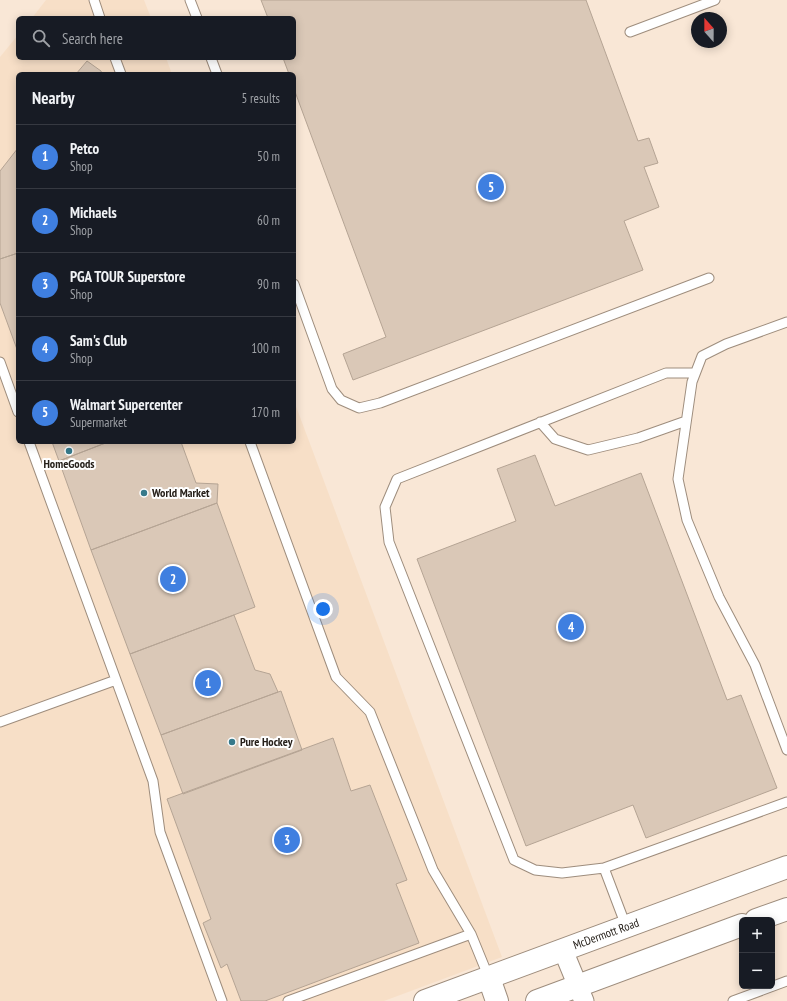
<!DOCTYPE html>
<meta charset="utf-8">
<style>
body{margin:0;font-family:"PT Sans Narrow",sans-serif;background:#20242c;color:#f1f3f6}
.controls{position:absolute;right:12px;bottom:12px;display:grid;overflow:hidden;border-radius:6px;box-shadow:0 2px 10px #0003}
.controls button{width:36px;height:36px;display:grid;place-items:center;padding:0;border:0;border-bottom:1px solid #363941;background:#171b24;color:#f1f3f6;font:20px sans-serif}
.compass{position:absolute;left:691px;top:12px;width:36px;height:36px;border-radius:50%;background:#171b24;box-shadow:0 2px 10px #0003;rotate:339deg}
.you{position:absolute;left:323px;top:609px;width:14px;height:14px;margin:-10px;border:3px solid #fff;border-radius:50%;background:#1a73e8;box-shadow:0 0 0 6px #1a73e833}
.badge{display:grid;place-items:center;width:26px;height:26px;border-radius:50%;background:#0f766e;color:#fff;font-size:13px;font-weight:700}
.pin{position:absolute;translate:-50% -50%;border:2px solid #fff;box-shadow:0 1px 4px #0006}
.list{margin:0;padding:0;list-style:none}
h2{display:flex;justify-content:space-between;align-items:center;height:52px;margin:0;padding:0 16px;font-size:17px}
h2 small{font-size:13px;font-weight:400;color:#9ea1a6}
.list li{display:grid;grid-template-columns:26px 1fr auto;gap:12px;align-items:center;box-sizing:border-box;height:64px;padding:0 16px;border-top:1px solid #363941}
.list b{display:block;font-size:15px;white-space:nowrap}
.list p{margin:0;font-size:13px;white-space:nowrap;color:#9ea1a6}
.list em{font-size:13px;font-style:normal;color:#9ea1a6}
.icon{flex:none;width:22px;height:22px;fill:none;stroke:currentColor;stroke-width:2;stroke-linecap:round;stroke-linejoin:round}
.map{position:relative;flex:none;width:787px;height:1001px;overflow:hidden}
.search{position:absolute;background:#171b24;box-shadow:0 2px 10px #0003;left:16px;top:16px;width:280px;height:44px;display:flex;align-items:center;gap:10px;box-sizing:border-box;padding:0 14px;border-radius:6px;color:#9ea1a6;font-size:15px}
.panel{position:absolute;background:#171b24;box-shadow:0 2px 10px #0003;left:16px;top:72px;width:280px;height:372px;border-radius:6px}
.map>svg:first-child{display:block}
.built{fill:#f7dfc7}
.building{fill:#dac8b7;stroke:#b5a494}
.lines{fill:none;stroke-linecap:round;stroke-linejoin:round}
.lane-casing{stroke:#9e8d7d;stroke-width:11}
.street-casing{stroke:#9e8d7d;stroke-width:21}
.secondary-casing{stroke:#9e8d7d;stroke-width:24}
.lane{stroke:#fff;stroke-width:9}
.street{stroke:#fff;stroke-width:19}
.secondary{stroke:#fff;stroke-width:22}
.poi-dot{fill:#377a8b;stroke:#fff;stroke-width:1.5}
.labels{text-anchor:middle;stroke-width:4;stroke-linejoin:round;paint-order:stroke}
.poi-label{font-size:12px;font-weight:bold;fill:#26201a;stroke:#fff;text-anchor:start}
.street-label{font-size:12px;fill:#26201a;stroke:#fff}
</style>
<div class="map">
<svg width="787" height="1001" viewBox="0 0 787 1001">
<rect width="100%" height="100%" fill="#f9e7d6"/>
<!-- built -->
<path class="built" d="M46,0h98l7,18h-119z
M18,35v23h148l6,16h-154v368h276v-41l208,556 -118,44h-384v-944z"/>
<!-- building -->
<path class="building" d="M261,0h325l52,141 11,-3 9,25 -14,4 15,40 -35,14 19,49 -290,110 -10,-26 43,-17 -92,-248v-15h-5l-6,-16h11v-40h-26z
M87,61l14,10 1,3h-26z
M18,148v105l-18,6v-88z
M18,253v99l-18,-49v-44z
M52,442h56l-49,19z
M108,442h73l15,41 22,1 -1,19 -126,47 -32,-89z
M535,455l20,51 86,-33 86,227 14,-5 36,93 -131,50 -13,-33 -107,41 -109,-287 99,-38 -19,-52z
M217,503l38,104 -125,47 -39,-104z
M234,615l21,55 15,4 8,18 -117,43 -31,-81z
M281,691l21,59 -119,44 -22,-59z
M333,738l18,53 19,-6 37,95 -11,4 23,59 -154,58h-24l-14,-37 -6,4 -18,-45 8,-4 -44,-120z"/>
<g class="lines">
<!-- lane casing -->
<g class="lane-casing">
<path id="lane" d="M94,0l6,18
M190,0l7,18
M630,32l85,-32
M115,58l6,16
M211,58l6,16
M294,284l38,105 9,11 18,8 21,-5 329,-125
M787,322l-61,22 -24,12 -10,26 -14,97 9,41 32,77 36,68 32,85
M0,362l18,50
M695,373h-29l-269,106 -12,28 4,35 125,318 21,10 27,3 42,-5 183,-66
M540,422l15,17 33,11 50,-12 48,-17
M29,442l124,339 7,51 62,169
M250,442l86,235 34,35 63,158 38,64 18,44
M0,722l116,-42
M604,868l22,58
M288,1001l183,-67
M733,1001l54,-20"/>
</g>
<!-- street casing -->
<g class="street-casing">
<path id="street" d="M563,950l21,51"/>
</g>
<!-- secondary casing -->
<g class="secondary-casing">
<path id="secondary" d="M756,920l31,-11
M489,978l8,23
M425,1001l362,-134
M537,1001l205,-76"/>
</g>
<!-- lane -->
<use href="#lane" class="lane"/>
<!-- street -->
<use href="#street" class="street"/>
<!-- secondary -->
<use href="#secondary" class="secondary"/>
</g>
<!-- markers -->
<g class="poi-dot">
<circle cx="69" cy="451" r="4"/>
<circle cx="144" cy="493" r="4"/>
<circle cx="232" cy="742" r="4"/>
</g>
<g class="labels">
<!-- poi labels -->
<g class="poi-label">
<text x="69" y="468" text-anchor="middle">HomeGoods</text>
<text x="152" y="497">World Market</text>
<text x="240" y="746">Pure Hockey</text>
</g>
<!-- street labels -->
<g class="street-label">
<text transform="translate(606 934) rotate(-20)" y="4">McDermott Road</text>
</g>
</g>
</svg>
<div class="controls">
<button>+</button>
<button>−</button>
</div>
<svg class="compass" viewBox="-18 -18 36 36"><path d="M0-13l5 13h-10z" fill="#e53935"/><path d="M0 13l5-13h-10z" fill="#9ea1a6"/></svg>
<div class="you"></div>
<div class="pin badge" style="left:208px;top:683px;background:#3f7fe0">1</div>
<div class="pin badge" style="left:173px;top:579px;background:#3f7fe0">2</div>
<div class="pin badge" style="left:287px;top:840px;background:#3f7fe0">3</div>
<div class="pin badge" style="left:571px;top:627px;background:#3f7fe0">4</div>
<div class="pin badge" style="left:491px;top:187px;background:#3f7fe0">5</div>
<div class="search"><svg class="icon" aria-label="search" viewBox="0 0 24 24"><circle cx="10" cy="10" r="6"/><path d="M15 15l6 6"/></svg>Search here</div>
<section class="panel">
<h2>Nearby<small>5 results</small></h2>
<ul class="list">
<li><span class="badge" style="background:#3f7fe0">1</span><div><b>Petco</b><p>Shop</p></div><em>50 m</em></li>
<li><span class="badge" style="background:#3f7fe0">2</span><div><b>Michaels</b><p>Shop</p></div><em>60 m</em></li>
<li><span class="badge" style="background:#3f7fe0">3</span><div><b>PGA TOUR Superstore</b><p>Shop</p></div><em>90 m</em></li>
<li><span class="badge" style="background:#3f7fe0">4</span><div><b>Sam's Club</b><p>Shop</p></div><em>100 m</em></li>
<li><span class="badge" style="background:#3f7fe0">5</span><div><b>Walmart Supercenter</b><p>Supermarket</p></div><em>170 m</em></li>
</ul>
</section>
</div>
